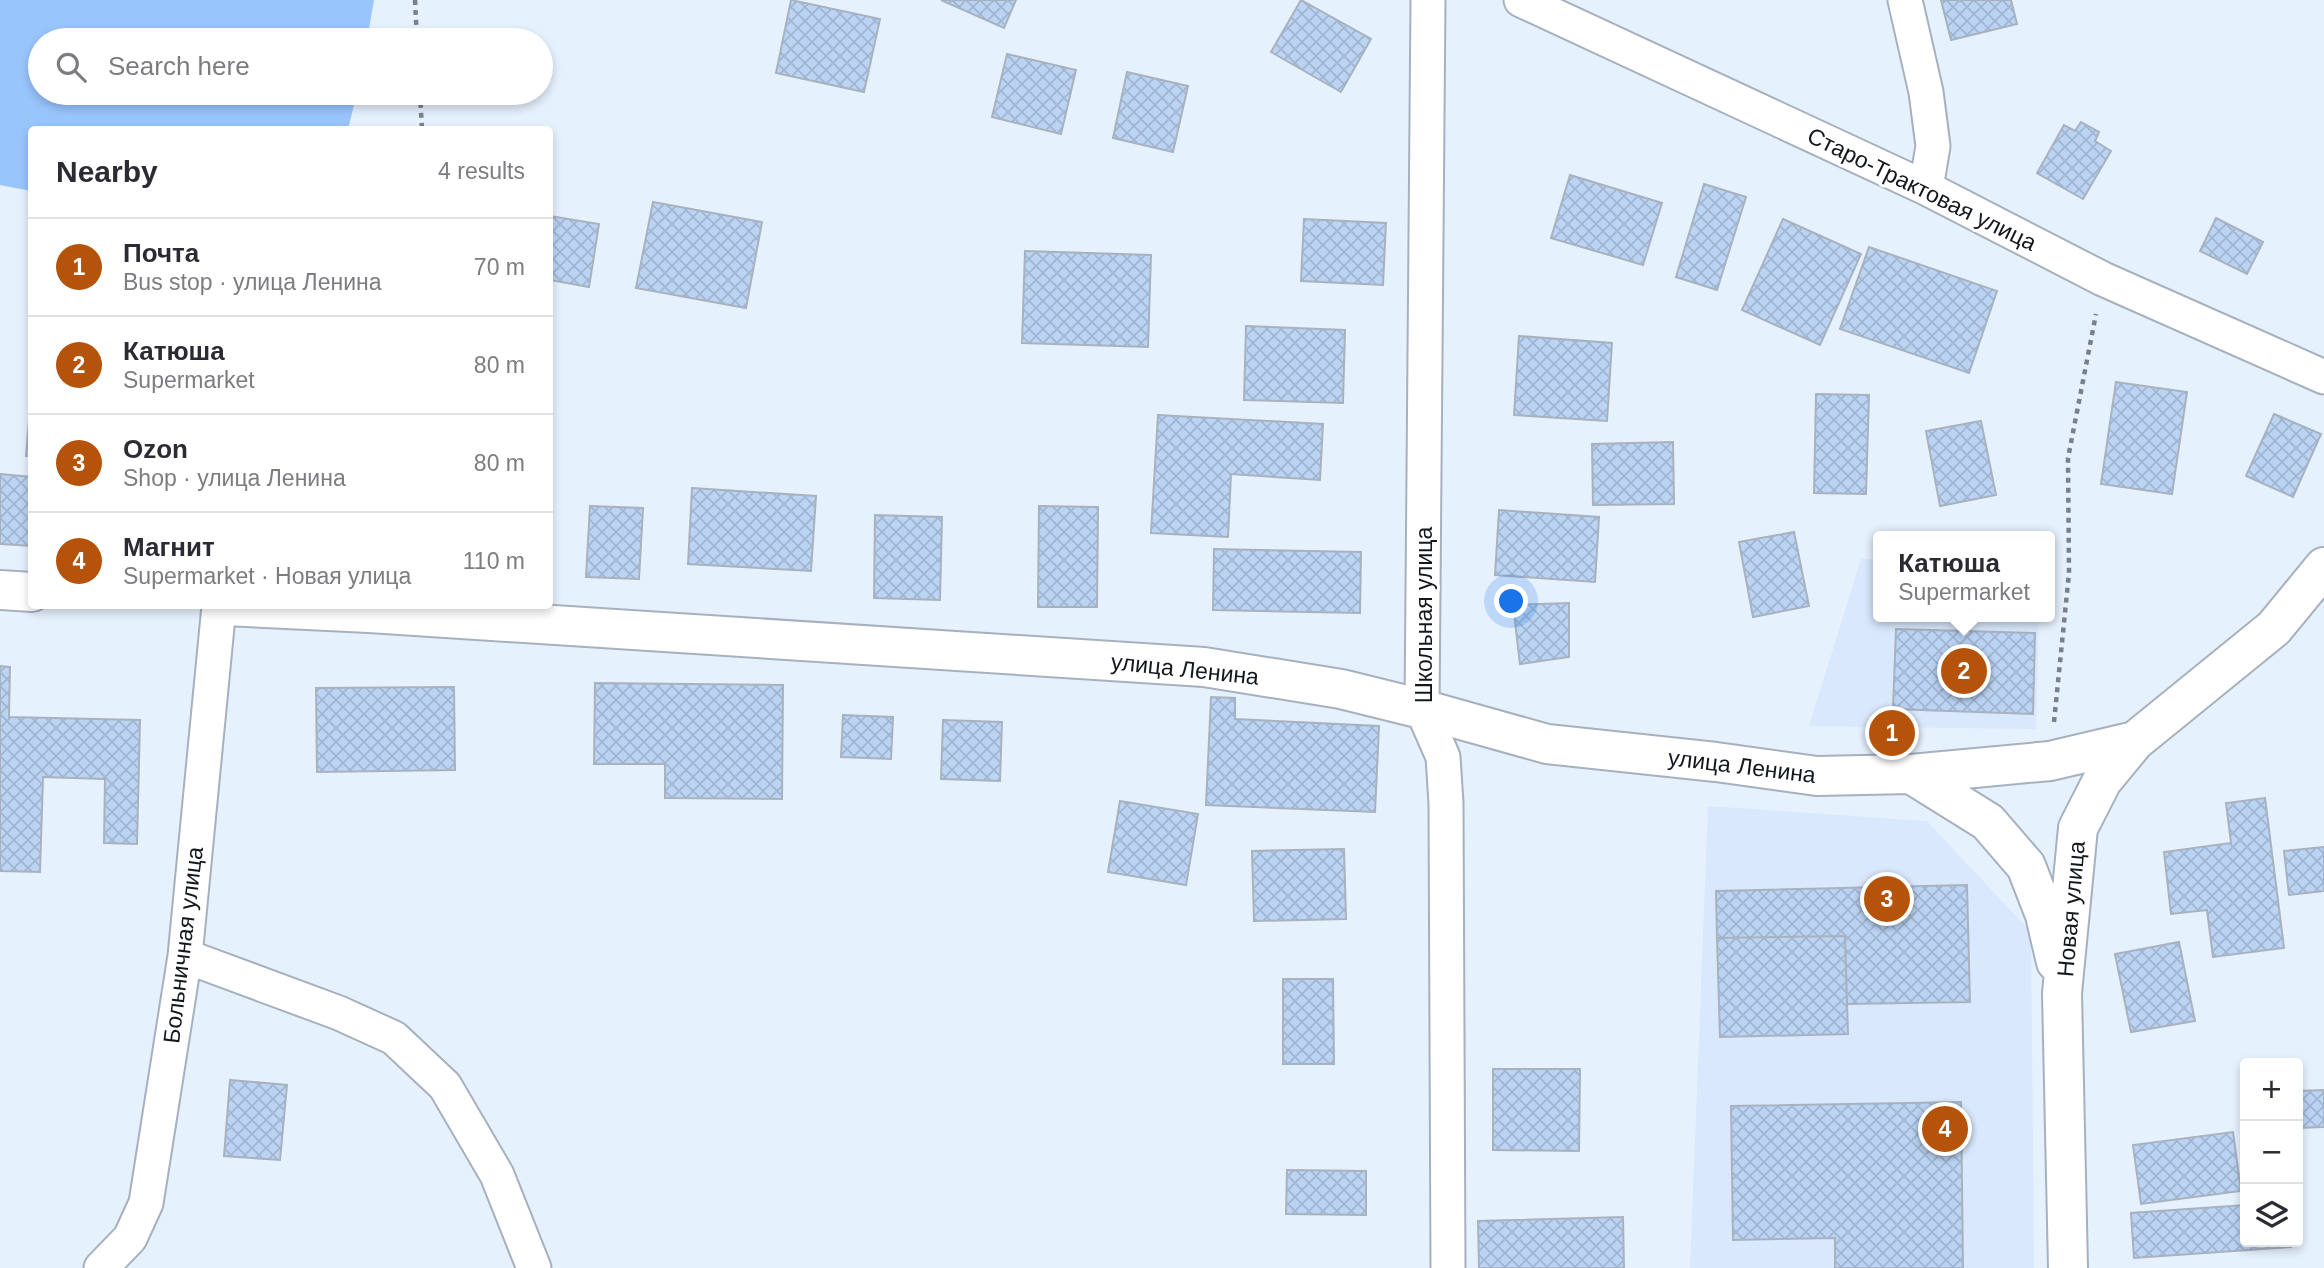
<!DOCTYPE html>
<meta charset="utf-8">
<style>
body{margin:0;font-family:Helvetica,sans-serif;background:#f2f2f3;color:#2b2b33}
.controls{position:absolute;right:21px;bottom:21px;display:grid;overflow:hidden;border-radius:7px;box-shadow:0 4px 10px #0003}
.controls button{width:63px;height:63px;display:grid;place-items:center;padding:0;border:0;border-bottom:2px solid #e1e1e2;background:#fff;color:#2b2b33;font:35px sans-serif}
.you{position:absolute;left:1512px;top:602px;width:24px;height:24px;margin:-18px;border:5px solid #fff;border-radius:50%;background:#1a73e8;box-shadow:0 0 0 10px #1a73e833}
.badge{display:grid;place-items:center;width:46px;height:46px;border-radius:50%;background:#b45309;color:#fff;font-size:23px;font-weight:700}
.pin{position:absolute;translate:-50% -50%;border:4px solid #fff;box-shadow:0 2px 7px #0006}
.popup{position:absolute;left:1873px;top:531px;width:182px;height:91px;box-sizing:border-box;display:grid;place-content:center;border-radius:7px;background:#fff;filter:drop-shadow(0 2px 5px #0005);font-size:23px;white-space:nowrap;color:#7c7c81}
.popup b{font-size:26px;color:#2b2b33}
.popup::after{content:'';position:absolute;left:50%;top:100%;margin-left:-14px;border:14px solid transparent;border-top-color:#fff}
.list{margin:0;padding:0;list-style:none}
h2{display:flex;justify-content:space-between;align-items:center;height:91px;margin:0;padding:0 28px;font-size:30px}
h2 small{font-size:23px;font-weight:400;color:#7c7c81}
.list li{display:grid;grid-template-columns:46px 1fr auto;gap:21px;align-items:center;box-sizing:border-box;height:98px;padding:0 28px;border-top:2px solid #e1e1e2}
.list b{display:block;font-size:26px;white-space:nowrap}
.list p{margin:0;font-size:23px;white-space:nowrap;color:#7c7c81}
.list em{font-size:23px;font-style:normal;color:#7c7c81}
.icon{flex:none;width:38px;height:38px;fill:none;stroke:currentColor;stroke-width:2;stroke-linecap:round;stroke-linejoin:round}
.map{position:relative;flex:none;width:2324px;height:1268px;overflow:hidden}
.search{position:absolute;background:#fff;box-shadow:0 4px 10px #0003;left:28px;top:28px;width:525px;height:77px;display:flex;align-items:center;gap:18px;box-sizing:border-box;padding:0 24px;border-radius:38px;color:#7c7c81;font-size:26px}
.panel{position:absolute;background:#fff;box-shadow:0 4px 10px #0003;left:28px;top:126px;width:525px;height:483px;border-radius:7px}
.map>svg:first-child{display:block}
.built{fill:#d9e8fc}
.garden{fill:#99c5fd}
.building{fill:url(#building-cross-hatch);stroke:#a8b2bf;stroke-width:2}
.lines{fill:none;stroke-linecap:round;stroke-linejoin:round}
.minor-casing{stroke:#a7b1be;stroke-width:37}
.tertiary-casing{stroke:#a7b1be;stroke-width:42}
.path{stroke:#798089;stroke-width:4.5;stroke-dasharray:5 5;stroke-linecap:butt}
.minor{stroke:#fff;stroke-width:33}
.tertiary{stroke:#fff;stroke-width:38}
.labels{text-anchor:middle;stroke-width:6;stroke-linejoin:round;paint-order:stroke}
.street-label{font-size:23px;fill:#14181c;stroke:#fff}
</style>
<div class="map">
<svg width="2324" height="1268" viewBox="0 0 2324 1268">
<defs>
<pattern id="building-cross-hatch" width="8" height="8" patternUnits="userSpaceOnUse" patternTransform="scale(1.75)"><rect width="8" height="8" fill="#bbd4f4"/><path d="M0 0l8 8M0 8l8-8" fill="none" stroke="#a0b5d1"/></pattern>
</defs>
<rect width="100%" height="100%" fill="#e6f1fe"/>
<!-- built -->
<path class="built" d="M1861,559l17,1v57h161l-3,112 -227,-3z
M1708,806l219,15 104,111 3,336h-344z"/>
<!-- garden -->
<path class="garden" d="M0,0h374l-7,40h-327v53h317l-9,36 -316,1 -1,61 -31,-6z"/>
<!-- building -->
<path class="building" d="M791,0l89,19 -16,73 -88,-19z
M941,0h75l-12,28z
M1301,0l70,39 -30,53 -70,-40z
M1941,0h70l6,24 -66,16z
M1007,54l69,16 -15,64 -69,-17z
M1127,72l61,14 -15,66 -60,-14z
M2081,122l18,10 -4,9 16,10 -28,48 -46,-26 27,-48 11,6z
M1570,175l92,28 -19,62 -92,-27z
M1704,184l42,13 -29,93 -41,-13z
M653,202l109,20 -16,86 -110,-20z
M550,216l49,8 -10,63 -39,-7z
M2216,218l47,24 -16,32 -47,-23z
M1304,219l82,4 -3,62 -82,-4z
M1783,219l78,35 -41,91 -78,-35z
M1869,247l128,44 -28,82 -129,-44z
M1025,251l126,4 -3,92 -126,-4z
M1246,326l99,4 -2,73 -99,-3z
M1519,336l93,7 -5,78 -93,-6z
M2116,382l71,10 -15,102 -71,-10z
M32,384v72h-6z
M1816,394l53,1 -3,99 -52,-1z
M2274,414l47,20 -28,63 -47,-21z
M1158,415l165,9 -3,56 -89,-6 -3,63 -77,-4z
M1981,421l15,74 -56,11 -14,-75z
M1673,442l1,62 -81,1 -1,-61z
M0,474l32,3v69l-32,-2z
M692,488l124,8 -5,75 -123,-7z
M590,506l53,2 -4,71 -53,-2z
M1039,506l59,1 -1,100h-59z
M1499,510l100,7 -4,65 -100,-7z
M875,515l67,2 -2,83 -66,-2z
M1794,532l15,74 -56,11 -14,-75z
M1214,549l147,3 -1,61 -147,-3z
M1569,603v54l-49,7 -7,-59z
M1896,629l139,4 -2,81 -140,-5z
M0,666l10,1 -1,50 131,3 -3,124 -33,-1 1,-64 -62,-2 -3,95 -40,-1z
M595,683l188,2 -1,114 -117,-1v-34h-71z
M454,687l1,83 -138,2 -1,-84z
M1211,697l24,1v21l144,7 -4,86 -169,-7z
M843,715l50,2 -2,42 -50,-2z
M943,720l59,2 -2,59 -59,-2z
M2265,798l19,150 -71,9 -6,-47 -36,4 -7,-62 67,-9 -5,-40z
M1120,801l78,13 -12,71 -78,-13z
M2324,847v44l-35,4 -5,-44z
M1344,849l2,70 -92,2 -2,-70z
M1967,885l3,117 -123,2 -2,-68 -128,2 -1,-47z
M1845,936l3,98 -128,3 -3,-99z
M2179,942l16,79 -64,11 -16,-78z
M1283,979h50l1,85h-51z
M1493,1069h87l-1,82 -86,-1z
M230,1080l57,5 -7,75 -56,-4z
M2324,1090v37l-26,1v-37z
M1961,1102l2,166h-128v-30l-102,2 -2,-134z
M2233,1132l8,59 -100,13 -8,-59z
M1287,1170l79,1v44l-80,-1z
M2245,1205v37h46v5l-157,11 -3,-45z
M1623,1217l1,51h-145l-1,-47z"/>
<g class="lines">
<!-- minor casing -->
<g class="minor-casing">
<path id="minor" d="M1428,0l-6,709 21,48 3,46 2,465
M1521,0l405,188 177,91 221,98
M1905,0l21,92 7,54 -7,42
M185,956l154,57 55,25 51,48 52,89 37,93
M101,1268l29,-30 16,-35 39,-247 34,-350"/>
</g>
<!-- tertiary casing -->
<g class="tertiary-casing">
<path id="tertiary" d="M0,590l32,2
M224,606l145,7 835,54 137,22 81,20 125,35 169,18 101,14 94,-2 139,-13 85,-20
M1911,774l77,48 38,44 19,49 11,47
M2068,1268l-6,-275 16,-165 24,-47 33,-40 139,-113 50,-61"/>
</g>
<!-- path -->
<path class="path" d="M415,0l2,40
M420,93l2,37
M2054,722l15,-149 -1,-115 28,-144"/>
<!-- minor -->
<use href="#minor" class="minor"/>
<!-- tertiary -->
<use href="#tertiary" class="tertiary"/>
</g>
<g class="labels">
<!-- street labels -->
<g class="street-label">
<text transform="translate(1922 189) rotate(26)" y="8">Старо-Трактовая улица</text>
<text transform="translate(1424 615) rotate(-90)" y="8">Школьная улица</text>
<text transform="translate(1185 669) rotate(6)" y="8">улица Ленина</text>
<text transform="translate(1742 766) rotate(7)" y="8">улица Ленина</text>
<text transform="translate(2071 909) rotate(-85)" y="8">Новая улица</text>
<text transform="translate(183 945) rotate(-83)" y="8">Больничная улица</text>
</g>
</g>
</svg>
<div class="controls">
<button>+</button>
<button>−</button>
<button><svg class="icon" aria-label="layers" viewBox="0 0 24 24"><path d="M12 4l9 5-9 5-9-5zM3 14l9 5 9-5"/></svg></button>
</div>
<div class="you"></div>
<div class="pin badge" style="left:1892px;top:733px">1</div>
<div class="pin badge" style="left:1964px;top:671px">2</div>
<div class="popup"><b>Катюша</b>Supermarket</div>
<div class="pin badge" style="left:1887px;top:899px">3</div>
<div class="pin badge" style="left:1945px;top:1129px">4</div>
<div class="search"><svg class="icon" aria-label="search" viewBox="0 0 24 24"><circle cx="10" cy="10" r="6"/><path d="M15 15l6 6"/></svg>Search here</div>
<section class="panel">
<h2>Nearby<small>4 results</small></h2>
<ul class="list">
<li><span class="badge">1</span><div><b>Почта</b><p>Bus stop · улица Ленина</p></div><em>70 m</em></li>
<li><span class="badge">2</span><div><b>Катюша</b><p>Supermarket</p></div><em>80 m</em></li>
<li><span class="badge">3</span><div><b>Ozon</b><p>Shop · улица Ленина</p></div><em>80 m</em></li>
<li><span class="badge">4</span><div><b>Магнит</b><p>Supermarket · Новая улица</p></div><em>110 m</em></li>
</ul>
</section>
</div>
